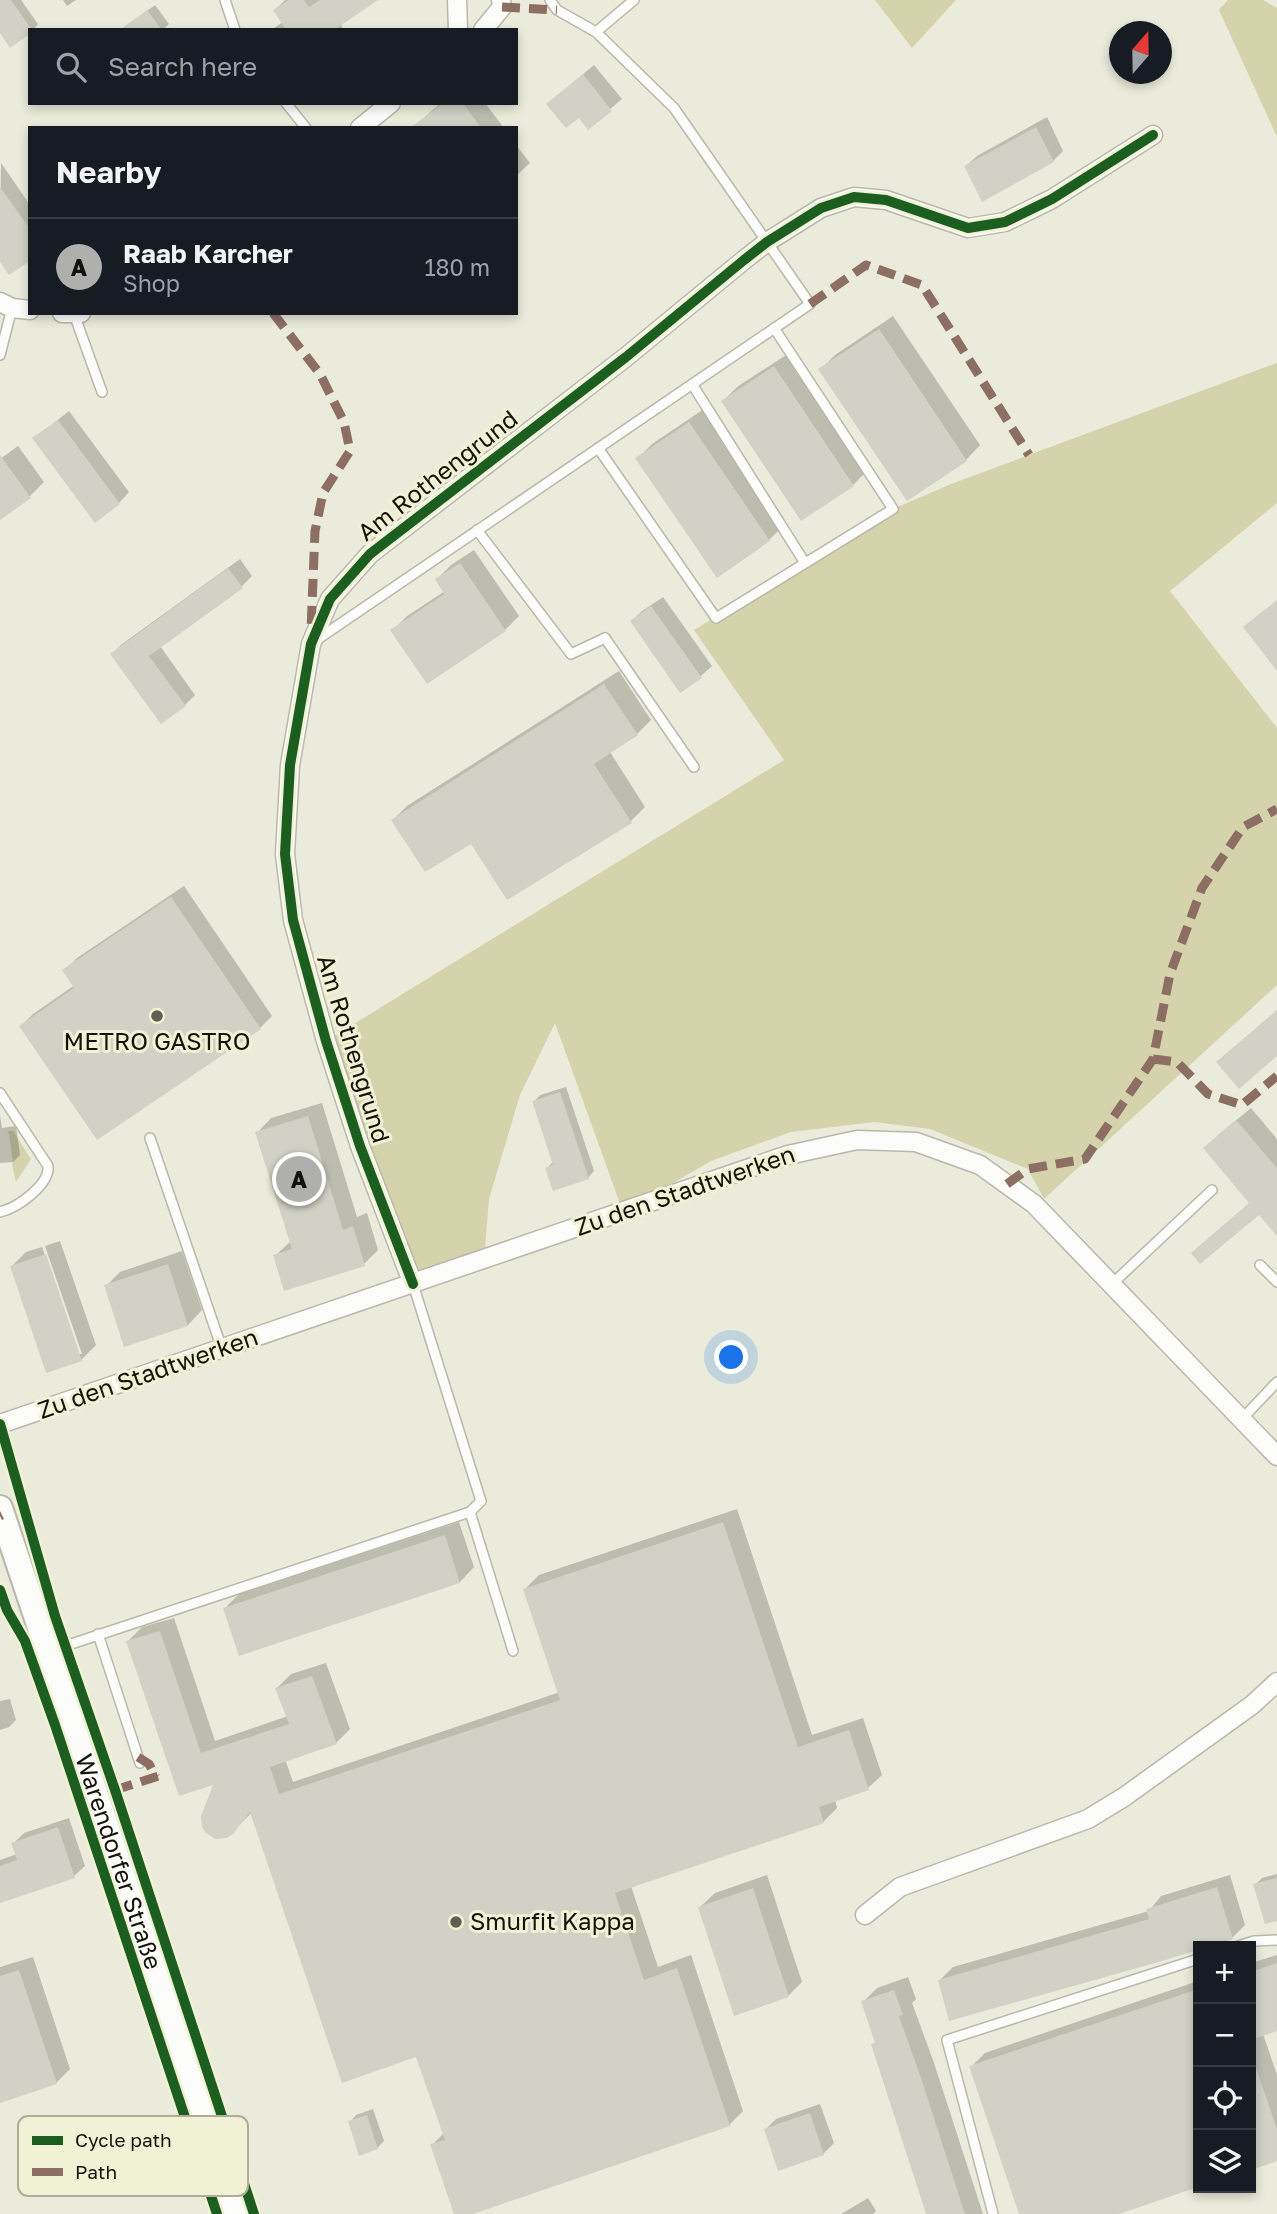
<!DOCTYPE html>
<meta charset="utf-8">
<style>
body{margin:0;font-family:"Golos Text",sans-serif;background:#20242c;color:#f1f3f6}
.controls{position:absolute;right:21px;bottom:21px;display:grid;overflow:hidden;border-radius:0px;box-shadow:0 4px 10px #0003}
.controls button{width:63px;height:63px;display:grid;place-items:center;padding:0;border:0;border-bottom:2px solid #363941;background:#171b24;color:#f1f3f6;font:35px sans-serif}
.compass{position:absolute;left:1109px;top:21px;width:63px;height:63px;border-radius:50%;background:#171b24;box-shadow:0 4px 10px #0003;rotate:20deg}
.you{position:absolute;left:732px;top:1358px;width:24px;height:24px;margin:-18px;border:5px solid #fff;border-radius:50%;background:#1a73e8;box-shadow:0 0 0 10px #1a73e833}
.badge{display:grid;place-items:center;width:46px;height:46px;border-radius:50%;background:#afb0ad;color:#111;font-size:23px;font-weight:700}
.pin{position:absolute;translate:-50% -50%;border:4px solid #fff;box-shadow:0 2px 7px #0006}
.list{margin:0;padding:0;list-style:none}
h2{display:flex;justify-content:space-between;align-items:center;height:91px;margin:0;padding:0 28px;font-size:30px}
h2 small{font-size:23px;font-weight:400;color:#9ea1a6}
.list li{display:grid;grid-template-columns:46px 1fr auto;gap:21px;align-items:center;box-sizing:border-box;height:98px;padding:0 28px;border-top:2px solid #363941}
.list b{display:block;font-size:26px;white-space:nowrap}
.list p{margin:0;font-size:23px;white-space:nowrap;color:#9ea1a6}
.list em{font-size:23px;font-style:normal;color:#9ea1a6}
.icon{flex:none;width:38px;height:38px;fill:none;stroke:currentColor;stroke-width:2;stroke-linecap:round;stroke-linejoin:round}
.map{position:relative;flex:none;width:1277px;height:2214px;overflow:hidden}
.search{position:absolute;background:#171b24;box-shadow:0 4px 10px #0003;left:28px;top:28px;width:490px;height:77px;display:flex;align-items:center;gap:18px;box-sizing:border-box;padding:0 24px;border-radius:0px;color:#9ea1a6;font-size:26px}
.panel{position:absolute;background:#171b24;box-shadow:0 4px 10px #0003;left:28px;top:126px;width:490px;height:189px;border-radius:0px}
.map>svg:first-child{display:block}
.green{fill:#d4d3ac}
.shadow{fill:#0003}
.building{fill:#d1d1c5}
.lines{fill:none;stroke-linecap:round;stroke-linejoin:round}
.lane-casing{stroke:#b8b8ab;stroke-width:12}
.street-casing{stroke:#b8b8ab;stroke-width:21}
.secondary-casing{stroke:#b8b8ab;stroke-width:28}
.lane{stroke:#fcfcfa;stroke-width:9}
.street{stroke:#fcfcfa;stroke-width:18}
.secondary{stroke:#fcfcfa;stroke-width:24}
.quiet{stroke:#8d6e63;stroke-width:9;stroke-dasharray:18 9;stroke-linecap:butt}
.cycleway-casing{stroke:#f1f1d5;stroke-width:15}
.cycleway{stroke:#1b5e20;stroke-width:10}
.poi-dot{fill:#5f5f53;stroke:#f1f1d5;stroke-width:2.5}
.labels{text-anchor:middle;stroke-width:6;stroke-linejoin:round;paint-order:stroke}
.street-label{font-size:24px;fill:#13130a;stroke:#f1f1d5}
.poi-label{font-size:24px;fill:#13130a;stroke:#f1f1d5}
.key{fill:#f1f1d5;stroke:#aeae98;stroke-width:2}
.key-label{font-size:19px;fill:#13130a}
</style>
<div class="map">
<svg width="1277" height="2214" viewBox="0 0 1277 2214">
<rect width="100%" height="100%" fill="#ebebdb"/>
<!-- green -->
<path class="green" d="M875,0h81l-44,48z
M1228,0h35l14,8v129l-58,-127z
M1277,363v140l-107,88 107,137v257l-233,214 -16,-30 -98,-40 -56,-7 -83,10 -80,29 -88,51 -68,-189 -35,72 -31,104 -5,61 -71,24 -87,-243 458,-281 -90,-130 199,-121 58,-25z
M7,1131h6l18,28 -15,23 -4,-18 1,-1 -4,-30z"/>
<!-- shadow -->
<path class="shadow" d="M0,0h21l17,24 -5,6h-33z
M63,0h13l-9,6z
M285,0h90l-35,23 4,7h-73l12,-8 -8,-12z
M155,5l14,19 -6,6h-43z
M594,65l28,34 -33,28 -10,-12 -31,-11z
M441,103h44l19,25h-89l15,-16z
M1047,117l16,34 -10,10 -87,5 11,-10z
M516,145l14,18 -14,13z
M1,163l29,42v53l-30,1z
M893,316l87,129 -14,15 -58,39 -87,-130 14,-14z
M789,353l78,118 -14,14 -130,-84 14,-14z
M704,409l79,117 -14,14 -52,35 -79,-117 14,-14z
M69,411l60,81 -10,11 -84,-65z
M18,446l26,36 -14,14 -30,22v-59z
M474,550l45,66 -14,14h-112l14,-14 38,-25 -8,-12 14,-14z
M240,559l12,17 -10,10 -82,60 35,49 -10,10 -73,-51 10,-10z
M663,597l49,69 -11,10 -20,15 -49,-70 10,-10z
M619,671l32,49 -14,14 -27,18 35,55 -14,14 -238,-1 14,-14z
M184,886l88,130 -12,12 -239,-2 12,-12 42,-29 -10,-15 12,-12z
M566,1087l28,84 -6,7 -41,-10 6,-6 -19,-60 6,-7z
M322,1103l35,114 10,-4 11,37 -14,14 -89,-8 16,-15 -34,-108 14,-15z
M1251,1108l26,31v94l-18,-21 -66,41 58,-51 -33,-67z
M0,1115l2,13 14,-2 4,29 -7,7 -13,1z
M60,1241l36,104 -15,15 -69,-94 14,-14 16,-5 36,107h4l-37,-108z
M182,1251l20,59 -14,15 -82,-39 14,-14z
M737,1509l75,226 51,-17 19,57 -14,13 -33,12 2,8 -14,14 -192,64 27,81 33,-12 52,156 -14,14 -262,89h-11l-24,-69 12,-12 -27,-78 -165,-243 -20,21 -16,-50 -88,-142 14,-14 32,-9 41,123 73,-25 -11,-28 14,-14 35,-11 24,66 -14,14 -51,16 8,23 267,-90 -35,-103 14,-14z
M459,1522l15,45 -14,15 -235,26 14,-14z
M10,1699l6,21 -7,7 -9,3v-29z
M69,1818l16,48 -11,10 -74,26v-42l17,-6 -4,-10 11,-11z
M1277,1874v45l-22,-34 7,-7z
M767,1875l35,107 -14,14 -88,-89 15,-14z
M1230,1875l15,50 -13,13 -282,80 -10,-38 13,-13 196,-56 12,-15z
M1277,1955v74l-14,5 14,41v84l-26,9v-205z
M33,1957l37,112 -14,14 -56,18v-134z
M908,1977l8,22 -4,4 21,57 50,154h-55l-55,-170 4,-3 -14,-39 14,-14z
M1198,1981v204l-85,29h-93l-49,-147 14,-14z
M820,2104l14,39 -11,11 -57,-25 10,-10z
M373,2109l11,32 -7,7 -27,-26 6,-7z
M868,2198l8,13 -3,3h-32z"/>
<!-- building -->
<path class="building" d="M0,0h11l21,30h-2v4l-20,14 -10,-15z
M289,0h15l5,7 11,-7h58l-44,30h-48l-13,-20z
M147,10l15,20h-42z
M583,74l29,37 -24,19 -9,-12 -13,10 -20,-24z
M443,103h20l18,25h-71z
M1036,127l18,35 -72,40 -18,-36z
M0,187l30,42v32l-21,14 -9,-13z
M879,329l88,132 -60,40 -89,-132z
M774,366l80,120 -53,35 -80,-120z
M58,420l62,84 -25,19 -63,-85z
M689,422l81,119 -53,37 -82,-120z
M0,455l31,43 -31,22z
M460,563l46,68 -79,53 -37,-54 54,-36 -9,-15z
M228,568l15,20 -94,68 37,50 -25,18 -51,-70z
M1277,600v71l-34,-44z
M651,606l51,72 -22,15 -50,-72z
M604,684l34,51 -44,29 38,59 -125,77 -36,-56 -46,28 -34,-52z
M171,897l90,132 -164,111 -78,-114 55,-38 -12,-18z
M1277,1010v46l-38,33 -23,-27z
M560,1092l29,87 -36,12 -8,-23 8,-3 -21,-64z
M308,1116l35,114 10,-4 12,40 -81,25 -11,-36 19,-6 -37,-117z
M1236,1120l41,48v68l-18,-21 -59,49 -9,-11 58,-50 -46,-55z
M46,1254l36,107 -36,12 -36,-107z
M168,1264l20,62 -64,21 -20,-62z
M723,1522l75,225 51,-17 20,60 -50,17 5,16 -209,70 29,87 33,-12 53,158 -257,88h-19l-24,-70 15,-4 -29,-83 -74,26 -92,-271 -17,22 -6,4 -12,1 -10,-7 -3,-5 -1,-11 12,-31 -34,11 -53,-155 34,-10 41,122 88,-29 -14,-36 37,-12 25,68 -67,23 9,27 281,-94 -37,-111z
M445,1535l15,48 -221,73 -16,-48z
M58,1827l17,51 -75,25v-37l17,-6 -6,-17z
M1277,1878v43l-12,3 -12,-40z
M1217,1887l16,52 -23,7h-12v4l-36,11 -213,60 -11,-41 211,-61 -3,-10z
M753,1888l36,109 -55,19 -36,-109z
M1277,1963v68l-26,9v-68z
M19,1970l38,114 -57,19v-127z
M1198,1989v198l-79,27h-100l-50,-148z
M894,1990l9,25 -4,1 21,59 45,139h-39l-55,-170 4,-1 -14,-42z
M1251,2059h2l24,70v32l-26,9z
M810,2113l14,42 -46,16 -14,-42z
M367,2115l11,34 -19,7 -11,-35z"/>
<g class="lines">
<!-- lane casing -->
<g class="lane-casing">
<path id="lane" d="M225,0l10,30
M596,32l38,-32
M286,103l20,25
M74,314l28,78
M0,355l12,-47
M692,384l113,179
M598,448l118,170 177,-109 -119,-181
M477,530l94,124 34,-16 89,129
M315,641l495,-337 -136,-196 -78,-76 -39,-22 -7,-10
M0,1093l48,73c2,19 -31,42 -48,46
M150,1138l72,211
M1260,1265l17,17
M413,1284l68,217 -11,11 43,139
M1112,1284l100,-94
M1242,1419l35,-37
M98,1634l42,129
M50,1651l420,-139
M1238,1946l16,-5 23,-1
M993,2214l-46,-174 251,-81"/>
</g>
<!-- street casing -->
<g class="street-casing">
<path id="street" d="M457,0l1,30
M483,30l19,-23 -1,-7
M360,128l31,-25
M0,302l12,6 18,2
M62,313h19
M413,1284l-53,-138 -34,-105 -33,-121 -8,-66 5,-89 21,-121 19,-45 40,-45 256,-197 118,-97 23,-18 54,-34 33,-11 32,3 82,28 37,-6 47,-23 101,-64
M0,1424l788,-269 69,-15 59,2 64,23 54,39 243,252
M865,1915l35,-28 188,-68 36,-22 128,-92 25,-23"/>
</g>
<!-- secondary casing -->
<g class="secondary-casing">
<g id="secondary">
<path id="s1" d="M0,1508l236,706"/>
</g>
</g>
<!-- lane -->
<use href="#lane" class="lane"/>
<!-- street -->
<use href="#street" class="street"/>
<!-- secondary -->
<use href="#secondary" class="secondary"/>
<!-- quiet -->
<path class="quiet" d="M502,7l55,3
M810,304l56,-39 56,20 107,170
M273,313l47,61 24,48 6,29 -27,42 -8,38 -4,99
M1153,1059l24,3 31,32 34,11 35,-29
M1007,1184l21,-15 57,-10 68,-100 17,-85 32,-86 41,-61 34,-18
M0,1516l2,-1
M138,1757l11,7 7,13
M115,1790l50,-16"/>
<!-- cycleway casing -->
<g class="cycleway-casing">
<path id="cycleway" d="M413,1284l-53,-138 -34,-105 -33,-121 -8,-66 5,-89 21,-121 19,-45 40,-45 256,-197 118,-97 23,-18 54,-34 33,-11 32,3 82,28 37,-6 47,-23 101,-64
M0,1424l55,192 60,174 139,424
M0,1590l7,20 18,31 30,84 162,489"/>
</g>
<!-- cycleway -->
<use href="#cycleway" class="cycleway"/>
</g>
<!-- markers -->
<g class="poi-dot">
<circle cx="157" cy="1016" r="7"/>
<circle cx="456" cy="1922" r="7"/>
</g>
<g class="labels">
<!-- street labels -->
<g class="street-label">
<text transform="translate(438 476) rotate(-38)" y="8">Am Rothengrund</text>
<text transform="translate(353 1049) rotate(73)" y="8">Am Rothengrund</text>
<text transform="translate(685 1191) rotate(-19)" y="8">Zu den Stadtwerken</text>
<text transform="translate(148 1374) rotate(-19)" y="8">Zu den Stadtwerken</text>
<text dy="8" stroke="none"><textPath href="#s1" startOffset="373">Warendorfer Straße</textPath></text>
</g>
<!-- poi labels -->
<g class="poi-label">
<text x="157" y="1050">METRO GASTRO</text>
<text x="470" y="1930" text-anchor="start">Smurfit Kappa</text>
</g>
</g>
<!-- legend -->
<rect x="18" y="2116" width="230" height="80" rx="10" class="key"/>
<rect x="32" y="2136" width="31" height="9" fill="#1b5e20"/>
<rect x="32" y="2168" width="31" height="8" fill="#8d6e63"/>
<g class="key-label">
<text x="75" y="2147">Cycle path</text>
<text x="75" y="2179">Path</text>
</g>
</svg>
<div class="controls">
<button>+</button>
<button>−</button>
<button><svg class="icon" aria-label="locate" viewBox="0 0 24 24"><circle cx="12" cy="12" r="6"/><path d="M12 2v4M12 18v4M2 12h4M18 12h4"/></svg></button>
<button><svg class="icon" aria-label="layers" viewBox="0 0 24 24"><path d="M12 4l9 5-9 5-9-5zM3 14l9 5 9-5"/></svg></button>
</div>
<svg class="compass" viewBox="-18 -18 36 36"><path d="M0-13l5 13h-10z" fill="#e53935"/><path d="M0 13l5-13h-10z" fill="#9ea1a6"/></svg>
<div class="you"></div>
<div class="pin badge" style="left:299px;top:1179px">A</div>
<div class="search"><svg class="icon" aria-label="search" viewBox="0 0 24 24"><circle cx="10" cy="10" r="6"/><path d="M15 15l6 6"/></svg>Search here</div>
<section class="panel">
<h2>Nearby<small></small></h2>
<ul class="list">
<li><span class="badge">A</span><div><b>Raab Karcher</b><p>Shop</p></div><em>180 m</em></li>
</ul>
</section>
</div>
